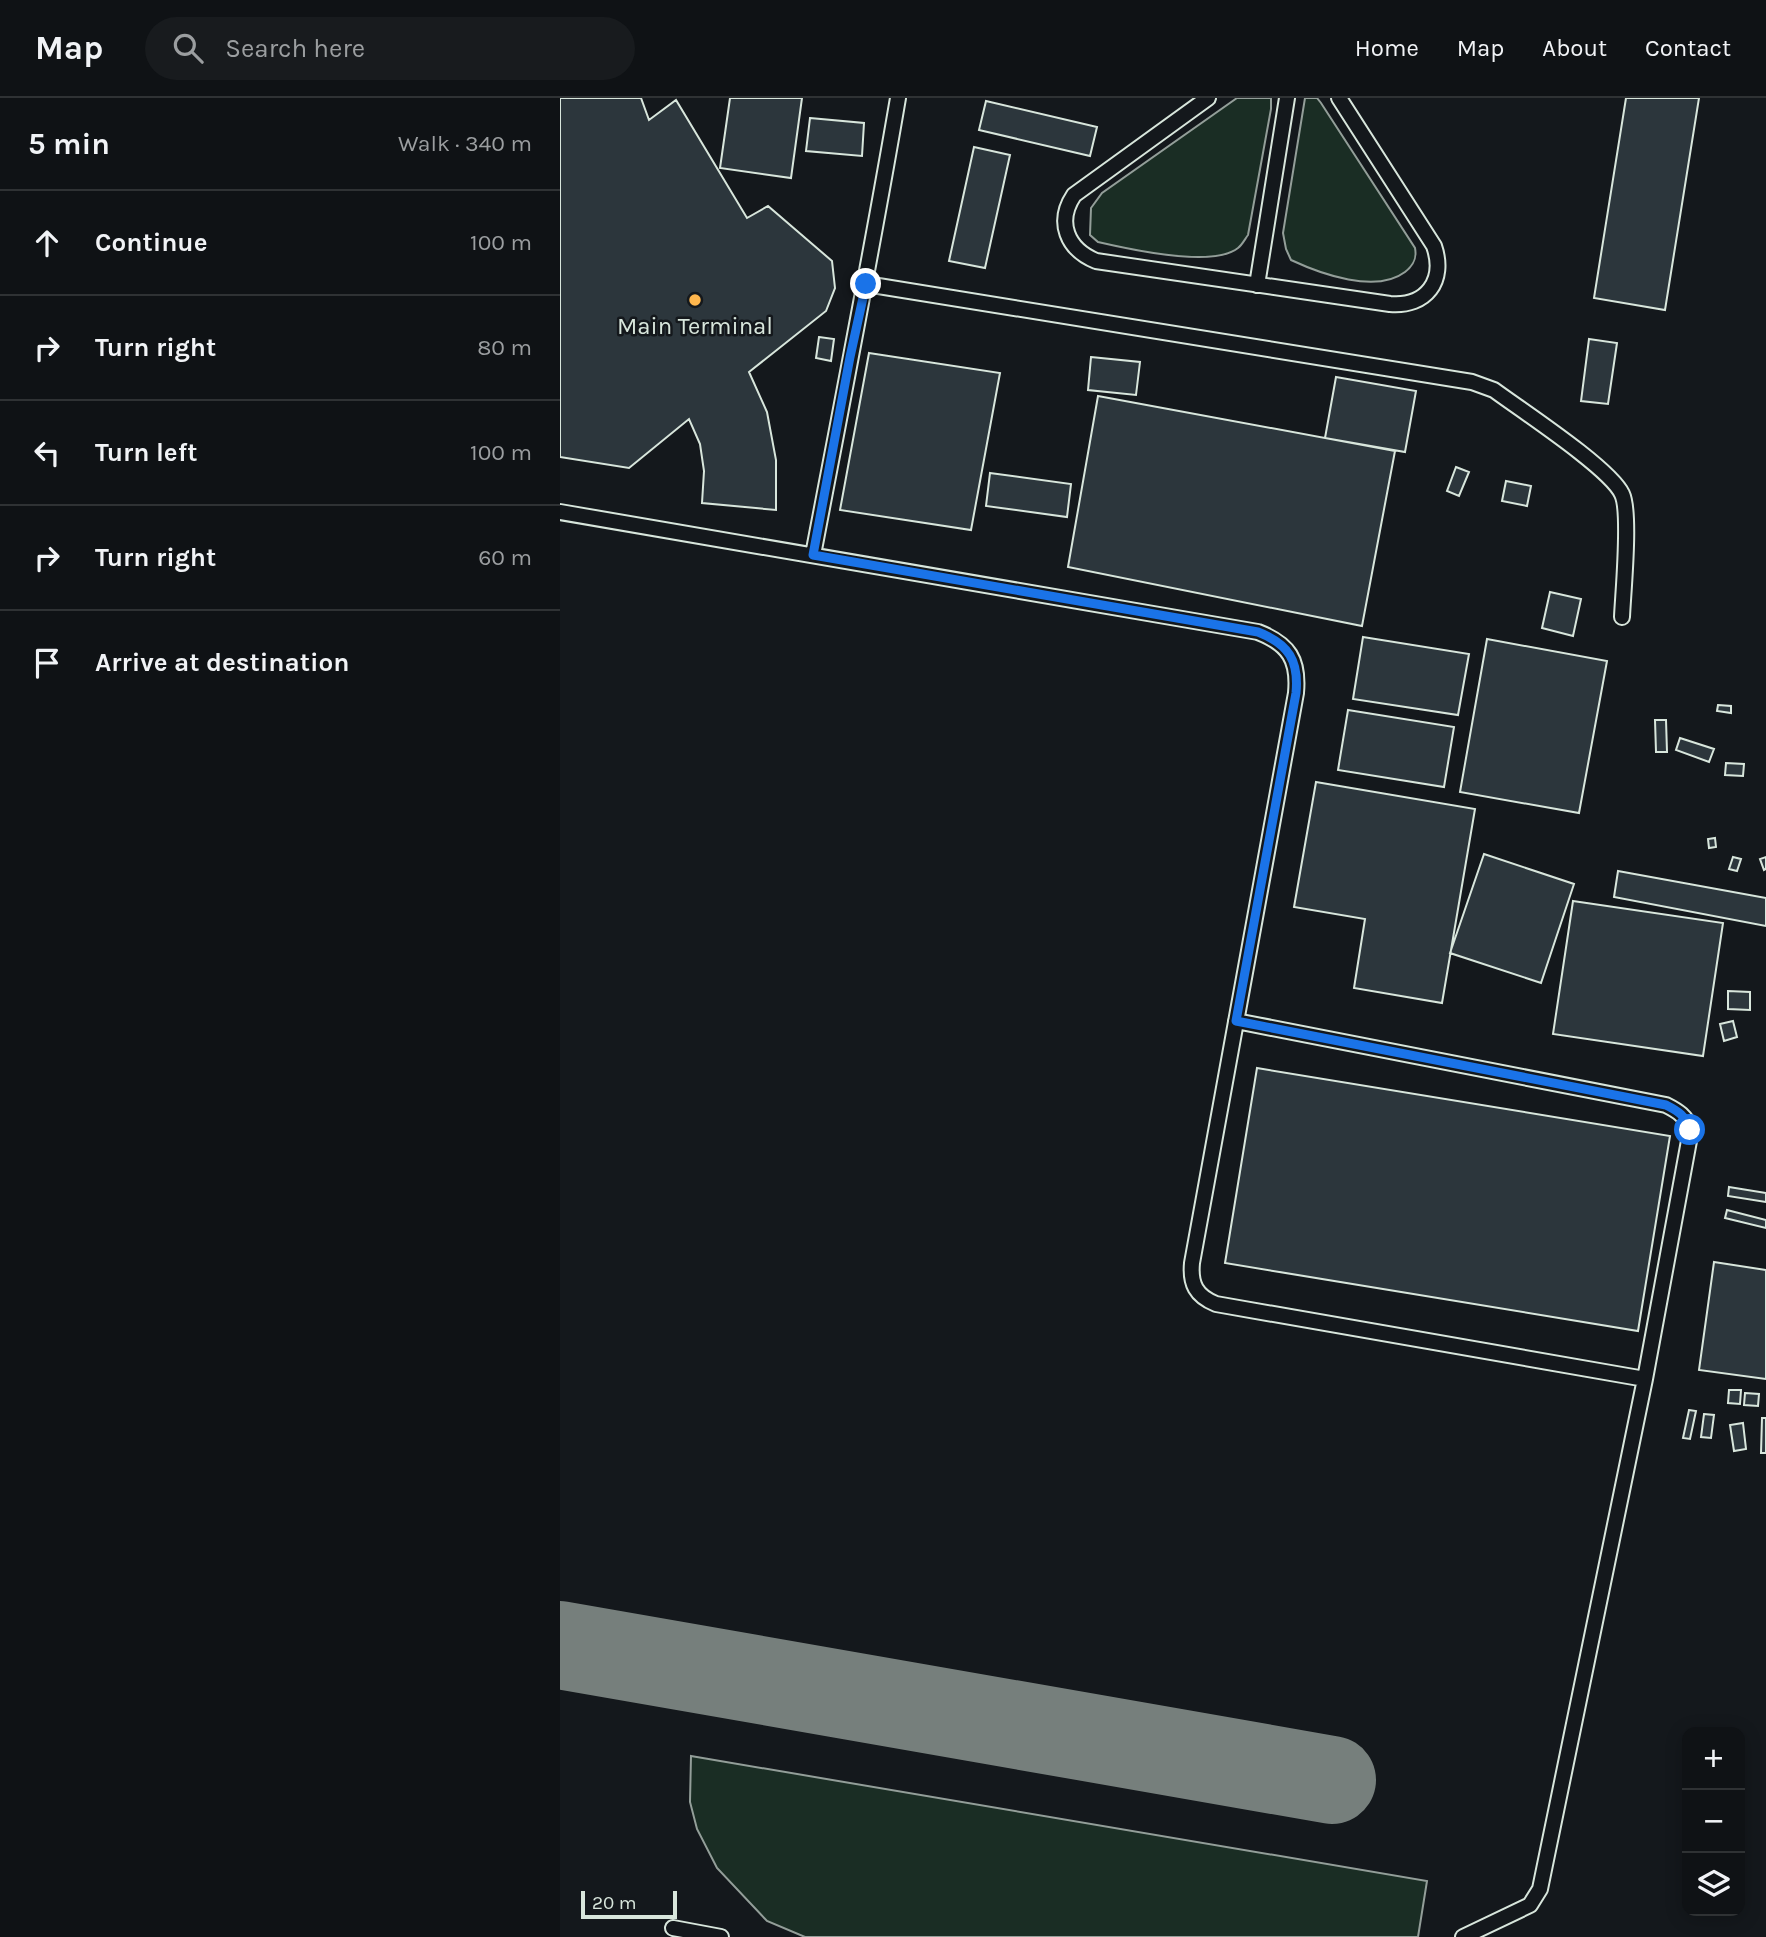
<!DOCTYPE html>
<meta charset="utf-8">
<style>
body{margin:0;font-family:Karla,sans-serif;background:#181b1e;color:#f1f3f6}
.controls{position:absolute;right:21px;bottom:21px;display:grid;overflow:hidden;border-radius:14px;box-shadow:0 4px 18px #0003}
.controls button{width:63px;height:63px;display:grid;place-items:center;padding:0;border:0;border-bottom:2px solid #2f3234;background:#0f1215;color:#f1f3f6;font:35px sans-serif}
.scale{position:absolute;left:21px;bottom:18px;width:96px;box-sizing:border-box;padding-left:7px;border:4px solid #d8e6dc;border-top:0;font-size:19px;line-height:24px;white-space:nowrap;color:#d8e6dc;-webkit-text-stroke:5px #14181c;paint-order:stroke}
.stop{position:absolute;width:21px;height:21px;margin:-16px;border:5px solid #1a73e8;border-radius:50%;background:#fff}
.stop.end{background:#1a73e8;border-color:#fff;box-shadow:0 2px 7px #0008}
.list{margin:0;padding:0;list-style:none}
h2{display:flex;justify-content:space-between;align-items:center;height:91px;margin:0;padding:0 28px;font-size:30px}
h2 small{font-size:23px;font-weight:400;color:#9b9ea0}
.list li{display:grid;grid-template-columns:46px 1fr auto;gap:21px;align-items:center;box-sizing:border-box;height:105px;padding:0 28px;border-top:2px solid #2f3234}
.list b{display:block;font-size:26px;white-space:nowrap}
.list em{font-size:23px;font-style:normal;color:#9b9ea0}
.icon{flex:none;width:38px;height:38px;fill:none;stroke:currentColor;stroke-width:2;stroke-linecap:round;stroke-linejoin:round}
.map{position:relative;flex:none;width:1206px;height:1839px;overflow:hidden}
header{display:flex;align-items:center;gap:42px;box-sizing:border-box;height:98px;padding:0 35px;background:#0f1215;border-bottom:2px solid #2f3234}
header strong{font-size:33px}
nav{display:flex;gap:38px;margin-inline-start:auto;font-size:24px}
.search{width:490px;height:63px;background:#181b1e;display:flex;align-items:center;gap:18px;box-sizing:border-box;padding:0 24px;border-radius:38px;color:#9b9ea0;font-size:26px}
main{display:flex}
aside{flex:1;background:#0f1215}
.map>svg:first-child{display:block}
.green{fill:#1a2d24;stroke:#939e99;stroke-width:2}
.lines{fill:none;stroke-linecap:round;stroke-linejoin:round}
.taxiway{stroke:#767f7c;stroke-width:88}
.building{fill:#2c363c;stroke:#d8e6dc;stroke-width:2}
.lane-casing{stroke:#d8e6dc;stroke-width:18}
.lane{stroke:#14181c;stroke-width:14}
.route{stroke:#1a73e8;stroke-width:9}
.poi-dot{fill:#ffb74d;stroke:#14181c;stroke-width:2.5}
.labels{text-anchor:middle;stroke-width:5;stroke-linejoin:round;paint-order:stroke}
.poi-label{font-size:24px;fill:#d8e6dc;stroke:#14181c}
</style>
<header>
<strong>Map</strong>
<div class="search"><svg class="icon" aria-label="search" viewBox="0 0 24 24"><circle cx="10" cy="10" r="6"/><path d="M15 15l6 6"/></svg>Search here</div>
<nav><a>Home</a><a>Map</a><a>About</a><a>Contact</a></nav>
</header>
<main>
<aside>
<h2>5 min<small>Walk · 340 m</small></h2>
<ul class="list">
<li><svg class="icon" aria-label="ahead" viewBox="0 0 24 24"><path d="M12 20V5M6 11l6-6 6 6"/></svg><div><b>Continue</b></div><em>100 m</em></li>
<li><svg class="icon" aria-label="right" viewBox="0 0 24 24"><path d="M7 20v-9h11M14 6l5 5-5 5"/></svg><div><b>Turn right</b></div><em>80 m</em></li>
<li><svg class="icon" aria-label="left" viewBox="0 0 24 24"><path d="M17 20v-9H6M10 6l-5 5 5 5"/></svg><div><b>Turn left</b></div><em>100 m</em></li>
<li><svg class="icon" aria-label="right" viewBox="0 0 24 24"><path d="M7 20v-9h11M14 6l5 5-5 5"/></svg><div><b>Turn right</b></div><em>60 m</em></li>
<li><svg class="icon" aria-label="arrive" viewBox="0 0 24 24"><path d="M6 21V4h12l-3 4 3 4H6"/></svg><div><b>Arrive at destination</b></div></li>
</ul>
</aside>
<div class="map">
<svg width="1206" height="1839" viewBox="0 0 1206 1839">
<rect width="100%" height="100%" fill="#14181c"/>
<!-- green -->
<path class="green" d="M677,0h34v11l-23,126c-3,4 -6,10 -10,13 -25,20 -110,1 -140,-6l-8,-7 1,-27 11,-15z
M745,0h12l4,5 94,145c2,10 -1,17 -10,24 -29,22 -84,2 -114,-12l-5,-11 -3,-16z
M131,1658l736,125 -9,56h-613l-38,-16 -50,-53 -20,-39 -7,-27z"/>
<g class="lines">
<!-- taxiway -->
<path class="taxiway" d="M0,1547l772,135"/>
</g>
<!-- building -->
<path class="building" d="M0,0h81l8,22 27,-20 71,118 21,-12 64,55 3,27 -9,23 -77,61 18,40 9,48v50l-74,-7 2,-32 -4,-27 -11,-25 -60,49 -69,-11z
M170,0h72l-11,80 -71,-10z
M1066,0h73l-34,212 -71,-12z
M426,3l111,26 -7,29 -111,-26z
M250,20l54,5 -2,33 -56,-5z
M414,49l36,8 -25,113 -36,-7z
M259,239l15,2 -3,22 -15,-3z
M1029,241l28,4 -9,61 -27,-3z
M309,255l131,20 -29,157 -131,-20z
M531,259l49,5 -4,33 -48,-5z
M776,279l80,14 -11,61 -80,-14z
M538,298l297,55 -33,175 -294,-59z
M896,369l13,5 -10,24 -12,-5z
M430,375l81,11 -4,33 -81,-11z
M946,383l25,5 -4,20 -25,-5z
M990,494l31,7 -8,37 -31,-8z
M803,539l106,17 -11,61 -105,-16z
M927,541l120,22 -28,152 -119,-21z
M1158,607l13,1v7l-14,-2z
M788,612l106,17 -10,60 -106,-17z
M1095,622h11l1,32h-11z
M1120,640l34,11 -5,13 -33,-12z
M1166,665l18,1 -1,12 -18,-1z
M756,684l159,27 -33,194 -88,-15 11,-69 -71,-12z
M1155,740l1,9 -7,1 -1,-9z
M924,756l90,30 -33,99 -91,-30z
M1173,759l8,2 -4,12 -8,-2z
M1206,759v12l-2,1 -4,-11z
M1058,773l148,27v28l-152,-29z
M1013,803l150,22 -20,133 -150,-22z
M1168,893l22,1v18l-22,-1z
M1173,923l4,16 -13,4 -4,-17z
M697,970l413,68 -32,195 -413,-68z
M1169,1089l37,6v9l-38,-6z
M1167,1112l39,10v8l-41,-10z
M1154,1164l52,8v109l-67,-9z
M1169,1292h12l-1,14 -12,-1z
M1185,1295l14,1 -1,12 -14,-1z
M1129,1312l7,1 -6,28 -7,-1z
M1144,1316l10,1 -3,23 -10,-1z
M1202,1320h4v35h-5z
M1183,1325l3,26 -12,2 -4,-26z"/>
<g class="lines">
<!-- lane casing -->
<g class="lane-casing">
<path id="lane" d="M648,0l-134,97c-18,27 -7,54 22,66l294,43c36,3 56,-23 44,-58l-95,-148
M306,186l606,98 22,8c27,20 116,78 128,104 9,18 1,99 0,123
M697,187l30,-187
M0,414l698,120c31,12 41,28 38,61l-104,570c-2,21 4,33 24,41l429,75
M253,457c29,-152 59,-304 85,-457
M676,923l430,84c12,6 20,11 25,25l-46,249 -105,510 -10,16 -67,32
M113,1830l48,9"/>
</g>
<!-- lane -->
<use href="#lane" class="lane"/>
</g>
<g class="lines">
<!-- route -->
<path class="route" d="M306,186l-16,73 -37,198 445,77c31,12 41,29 38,61l-60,328 430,84c12,6 20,11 24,25"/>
</g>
<!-- markers -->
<circle class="poi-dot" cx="135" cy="202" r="7"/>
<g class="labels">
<!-- poi labels -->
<g class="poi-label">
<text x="135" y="236">Main Terminal</text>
</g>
</g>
</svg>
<div class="controls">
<button>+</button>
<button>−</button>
<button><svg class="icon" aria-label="layers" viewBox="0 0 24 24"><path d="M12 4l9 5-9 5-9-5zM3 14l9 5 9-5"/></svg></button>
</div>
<div class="scale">20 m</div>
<div class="stop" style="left:1130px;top:1032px"></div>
<div class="stop end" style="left:306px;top:186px"></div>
</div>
</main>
